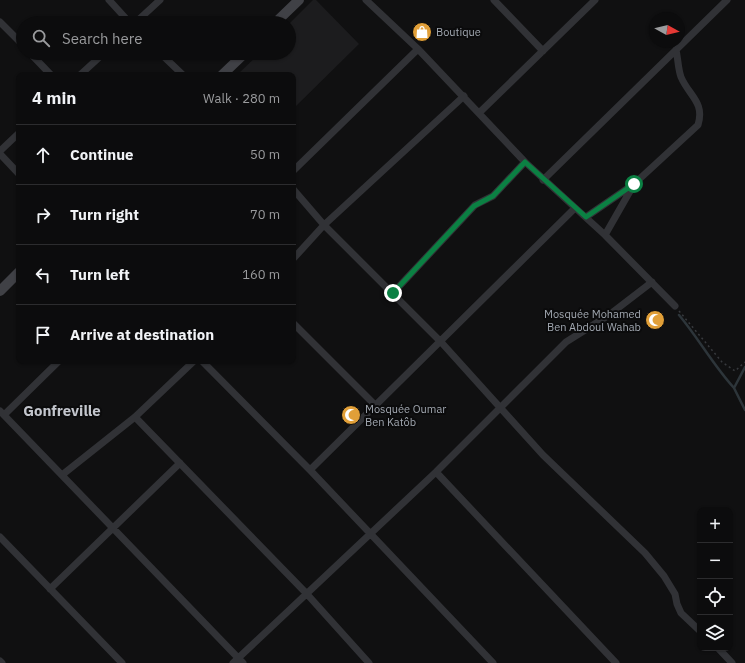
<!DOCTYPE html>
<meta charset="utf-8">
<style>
body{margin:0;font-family:"IBM Plex Sans",sans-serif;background:#1a1a1b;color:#f1f3f6}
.controls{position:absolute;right:12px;bottom:12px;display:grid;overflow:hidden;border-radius:8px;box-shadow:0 1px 3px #0004}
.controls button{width:36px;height:36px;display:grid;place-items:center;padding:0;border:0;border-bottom:1px solid #2c2c2e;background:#0c0c0d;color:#f1f3f6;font:20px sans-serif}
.compass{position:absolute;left:649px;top:12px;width:36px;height:36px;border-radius:50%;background:#0c0c0d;box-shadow:0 1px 3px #0004;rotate:98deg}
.stop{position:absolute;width:12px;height:12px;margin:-9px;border:3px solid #0b8043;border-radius:50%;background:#fff}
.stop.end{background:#0b8043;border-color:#fff;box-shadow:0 1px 4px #0008}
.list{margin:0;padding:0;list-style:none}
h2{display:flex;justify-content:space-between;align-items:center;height:52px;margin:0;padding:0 16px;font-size:17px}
h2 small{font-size:13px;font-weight:400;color:#9a9b9d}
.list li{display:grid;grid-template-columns:26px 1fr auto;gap:12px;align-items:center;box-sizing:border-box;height:60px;padding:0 16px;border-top:1px solid #2c2c2e}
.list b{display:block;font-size:15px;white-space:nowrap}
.list em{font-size:13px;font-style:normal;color:#9a9b9d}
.icon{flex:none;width:22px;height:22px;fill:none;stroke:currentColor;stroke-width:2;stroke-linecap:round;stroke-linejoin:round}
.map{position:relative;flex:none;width:745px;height:663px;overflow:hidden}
.search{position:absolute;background:#0c0c0d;box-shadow:0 1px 3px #0004;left:16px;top:16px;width:280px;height:44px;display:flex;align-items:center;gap:10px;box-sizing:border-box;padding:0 14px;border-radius:22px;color:#9a9b9d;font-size:15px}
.panel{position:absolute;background:#0c0c0d;box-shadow:0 1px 3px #0004;left:16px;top:72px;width:280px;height:292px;border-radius:8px}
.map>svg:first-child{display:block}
.built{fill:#1c1c1e}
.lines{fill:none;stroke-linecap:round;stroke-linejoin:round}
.stream{stroke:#2d353a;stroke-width:2.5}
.path{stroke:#37393d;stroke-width:1.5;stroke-dasharray:2 3;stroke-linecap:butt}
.street{stroke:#313236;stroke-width:7}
.secondary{stroke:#404146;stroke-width:10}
.route{stroke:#0b8043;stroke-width:5}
.labels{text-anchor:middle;stroke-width:4;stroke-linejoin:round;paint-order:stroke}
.poi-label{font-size:11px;fill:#a2a8b1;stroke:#0b0b0c;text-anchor:start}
.district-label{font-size:15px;font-weight:bold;fill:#c3c6cd;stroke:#0b0b0c}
</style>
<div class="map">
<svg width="745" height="663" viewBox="0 0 745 663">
<rect width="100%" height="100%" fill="#101011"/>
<!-- built -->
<path class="built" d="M313,0h3l43,44 -66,65v-34h-56l23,-22h29v-29z"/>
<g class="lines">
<!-- stream -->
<path class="stream" d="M679,315c20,24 34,50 55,73
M745,367l-11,21 11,22"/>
<!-- path -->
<path class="path" d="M679,311l43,51 13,9 10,-9"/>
<!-- street -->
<path class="street" d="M109,0l21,23
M366,0l52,49 107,113 80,73 70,71
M494,0l49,51
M0,22l23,23
M135,23l25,-23
M30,53l21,22
M160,53l23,22
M80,75l24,-22
M479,113l116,-113
M0,151l19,-18
M0,154l19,20
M293,171l125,-122
M543,180l184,-180
M293,189l31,36 117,117 102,113 102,98 19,23 11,18 2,10 4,9 19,18
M586,217l48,-33 64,-59c7,-23 -9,-29 -17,-48 -3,-8 -3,-19 -5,-27
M605,235l28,-49
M293,259l31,-34 140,-129
M393,293l82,-88 18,-9 32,-34
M293,323l83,83
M202,361l108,109 183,193
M0,411l243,252
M4,415l55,-54
M135,417l171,176 63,70
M310,470l265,-262
M436,472l180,191
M62,475l73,-58 59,-56
M0,537l122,126
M50,589l130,-126
M718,648l14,15
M0,661l2,2
M233,663l203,-191 130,-130 43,-27 43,-33"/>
<!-- secondary -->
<path class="secondary" d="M275,23l24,-23
M222,75l23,-22
M0,291l19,-19"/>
</g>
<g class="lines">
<!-- route -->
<path class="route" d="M393,293l81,-87 19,-10 32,-34 61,55 48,-33"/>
</g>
<!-- icons -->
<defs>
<g id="shop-disc" transform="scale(1)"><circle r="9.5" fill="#e19f38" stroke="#0b0b0c"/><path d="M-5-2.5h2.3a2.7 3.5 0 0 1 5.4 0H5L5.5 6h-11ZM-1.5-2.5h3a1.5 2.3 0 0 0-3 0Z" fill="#fff"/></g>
<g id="mosque-disc" transform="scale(1)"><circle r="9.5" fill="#e19f38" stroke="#0b0b0c"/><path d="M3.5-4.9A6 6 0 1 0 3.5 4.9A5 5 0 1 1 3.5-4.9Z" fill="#fff"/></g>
</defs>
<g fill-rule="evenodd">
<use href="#shop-disc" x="422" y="32"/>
<use href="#mosque-disc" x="655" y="320"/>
<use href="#mosque-disc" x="351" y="415"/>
</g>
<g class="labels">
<!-- poi labels -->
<g class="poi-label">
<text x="436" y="36">Boutique</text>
<text x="641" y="318" text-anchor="end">Mosquée Mohamed<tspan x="641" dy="13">Ben Abdoul Wahab</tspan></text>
<text x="365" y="413">Mosquée Oumar<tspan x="365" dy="13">Ben Katôb</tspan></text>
</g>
<!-- district labels -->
<g class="district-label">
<text x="62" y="416">Gonfreville</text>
</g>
</g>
</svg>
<div class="controls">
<button>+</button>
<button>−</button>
<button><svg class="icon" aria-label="locate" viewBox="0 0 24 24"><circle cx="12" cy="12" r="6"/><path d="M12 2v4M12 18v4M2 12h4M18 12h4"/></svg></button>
<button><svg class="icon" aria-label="layers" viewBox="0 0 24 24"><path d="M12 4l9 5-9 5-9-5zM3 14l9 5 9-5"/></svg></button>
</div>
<svg class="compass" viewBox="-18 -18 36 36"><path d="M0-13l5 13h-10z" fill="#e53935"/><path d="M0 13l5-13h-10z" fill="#9a9b9d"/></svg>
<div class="stop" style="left:634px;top:184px"></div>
<div class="stop end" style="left:393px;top:293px"></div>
<div class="search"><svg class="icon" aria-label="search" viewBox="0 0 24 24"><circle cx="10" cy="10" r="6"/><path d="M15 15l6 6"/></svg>Search here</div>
<section class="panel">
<h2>4 min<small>Walk · 280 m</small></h2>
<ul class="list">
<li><svg class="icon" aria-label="ahead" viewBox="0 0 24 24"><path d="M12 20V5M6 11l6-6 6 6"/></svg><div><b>Continue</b></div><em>50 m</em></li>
<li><svg class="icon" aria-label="right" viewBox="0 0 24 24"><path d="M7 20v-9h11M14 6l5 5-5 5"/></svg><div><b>Turn right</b></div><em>70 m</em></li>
<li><svg class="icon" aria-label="left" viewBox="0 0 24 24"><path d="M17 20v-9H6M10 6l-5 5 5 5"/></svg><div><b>Turn left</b></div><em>160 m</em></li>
<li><svg class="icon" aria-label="arrive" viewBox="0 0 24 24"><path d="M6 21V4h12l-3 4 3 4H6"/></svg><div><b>Arrive at destination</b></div></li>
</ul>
</section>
</div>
